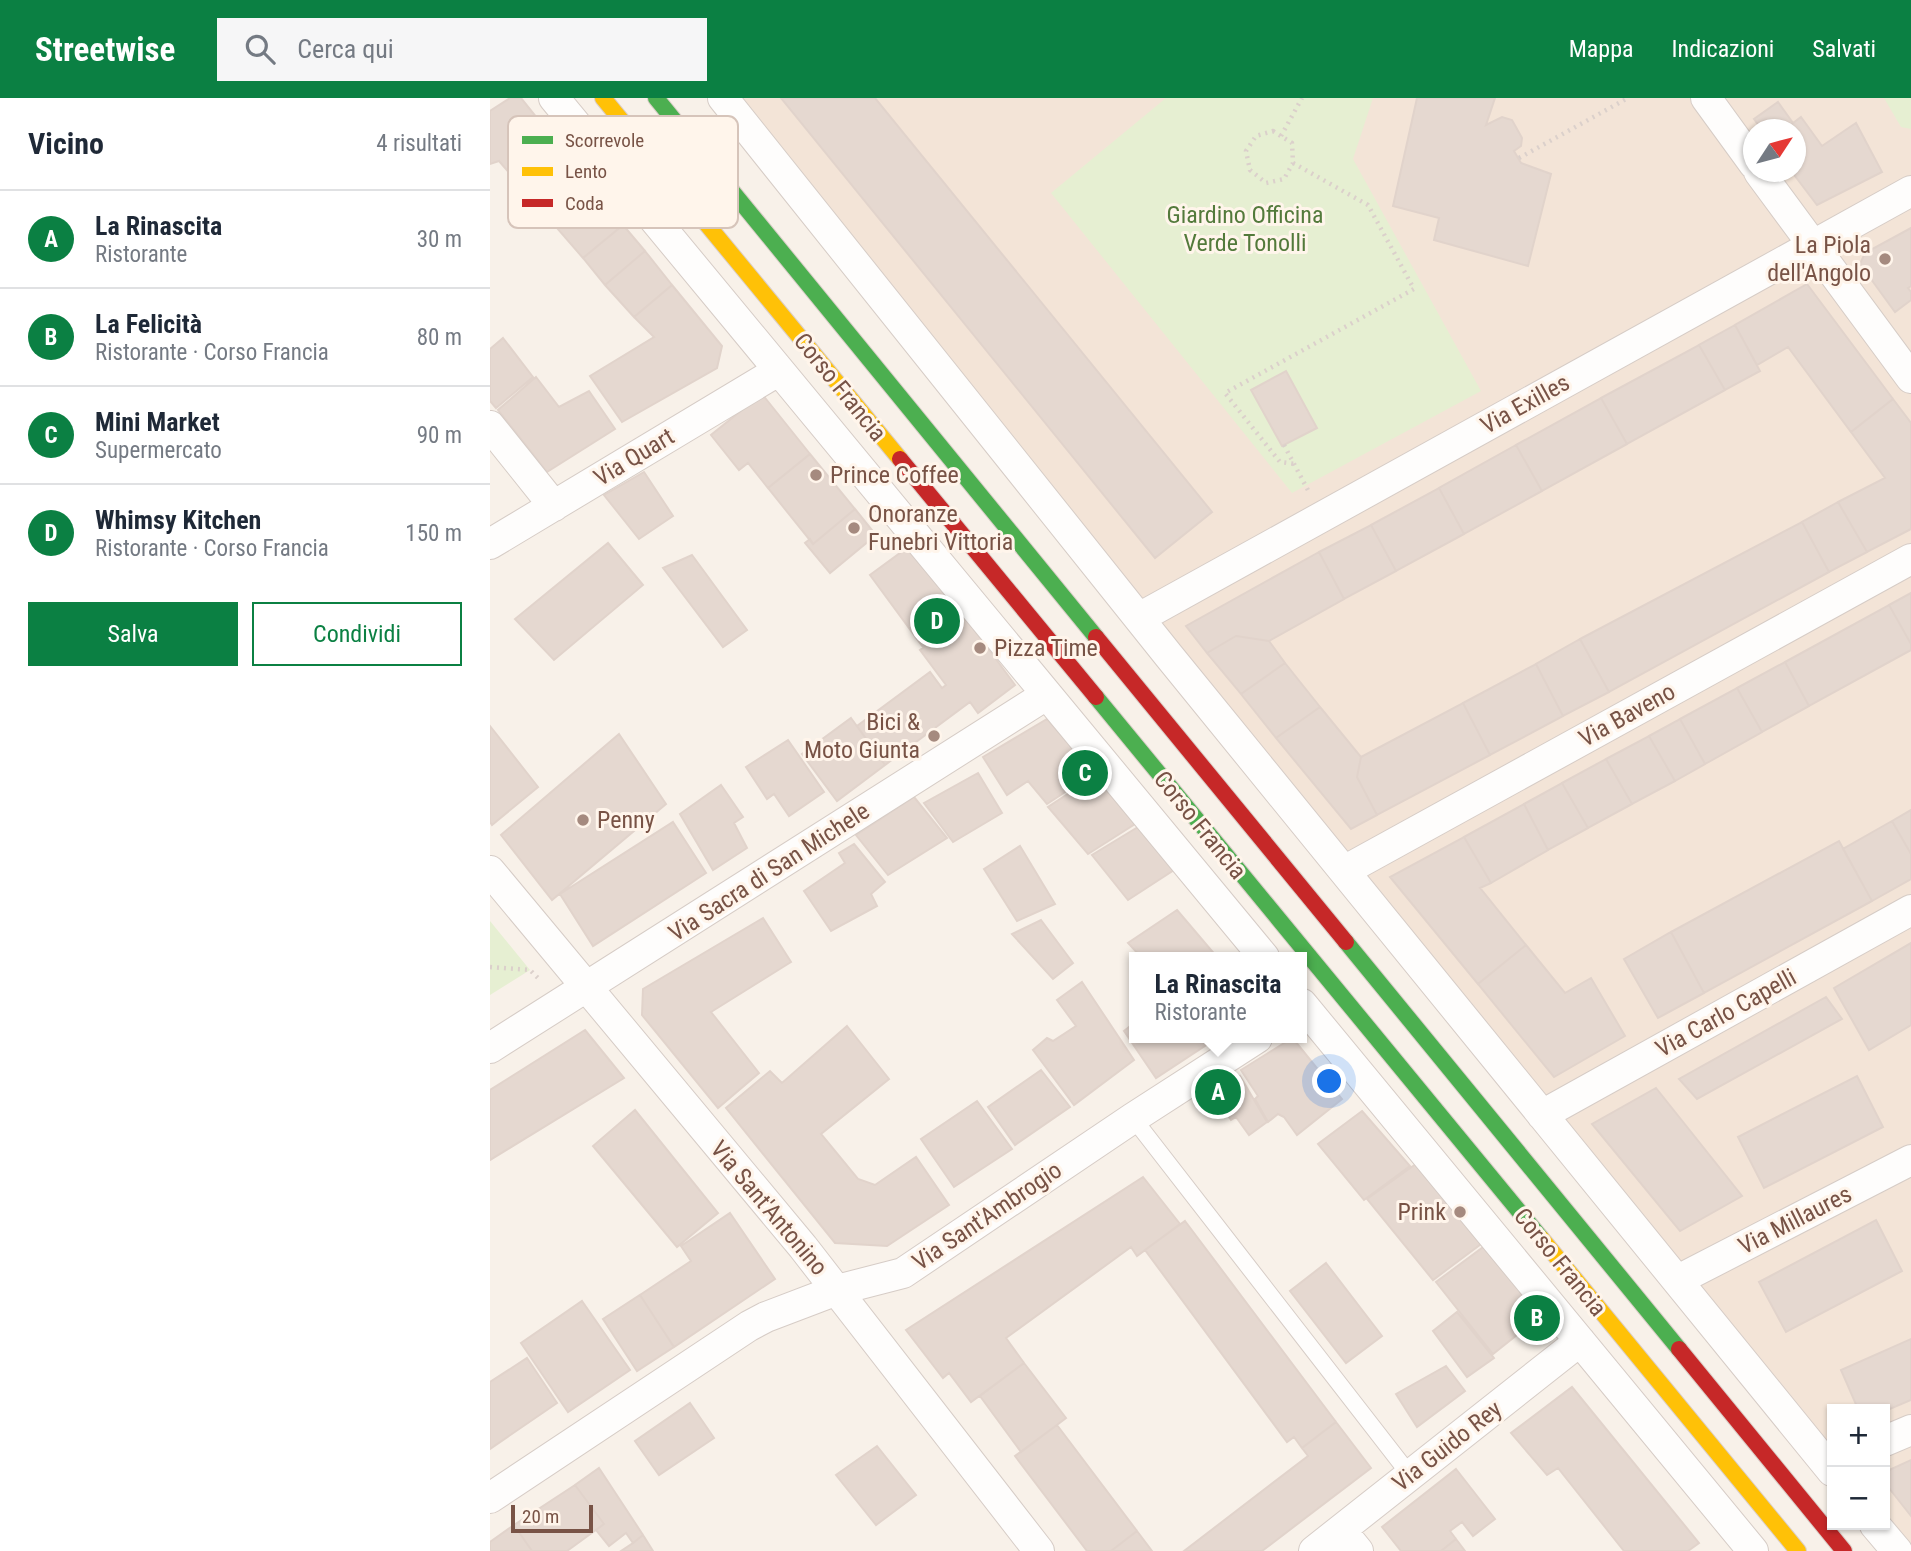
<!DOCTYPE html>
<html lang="it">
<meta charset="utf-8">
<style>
body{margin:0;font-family:"Roboto Condensed",sans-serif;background:#f6f6f7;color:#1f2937}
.controls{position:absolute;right:21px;bottom:21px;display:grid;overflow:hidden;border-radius:0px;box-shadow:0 2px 5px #0004}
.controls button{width:63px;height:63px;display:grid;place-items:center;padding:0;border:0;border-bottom:2px solid #e0e1e3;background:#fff;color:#1f2937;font:35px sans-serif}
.compass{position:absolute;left:1253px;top:21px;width:63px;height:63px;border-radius:50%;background:#fff;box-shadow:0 2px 5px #0004;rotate:54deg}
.scale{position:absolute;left:21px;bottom:18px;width:82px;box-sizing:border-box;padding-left:7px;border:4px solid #785346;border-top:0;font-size:19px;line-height:24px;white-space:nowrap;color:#785346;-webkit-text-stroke:5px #fff5eb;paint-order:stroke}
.you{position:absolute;left:840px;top:984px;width:24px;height:24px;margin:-18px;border:5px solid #fff;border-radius:50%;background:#1a73e8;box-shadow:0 0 0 10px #1a73e833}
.badge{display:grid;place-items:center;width:46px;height:46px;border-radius:50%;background:#0b8043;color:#fff;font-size:23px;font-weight:700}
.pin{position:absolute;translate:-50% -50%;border:4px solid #fff;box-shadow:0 2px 7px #0006}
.popup{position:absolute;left:639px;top:854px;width:178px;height:91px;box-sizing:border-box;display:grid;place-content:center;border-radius:0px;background:#fff;filter:drop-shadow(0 2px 5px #0005);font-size:23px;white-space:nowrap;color:#747a83}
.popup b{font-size:26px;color:#1f2937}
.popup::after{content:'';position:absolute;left:50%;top:100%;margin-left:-14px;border:14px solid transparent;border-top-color:#fff}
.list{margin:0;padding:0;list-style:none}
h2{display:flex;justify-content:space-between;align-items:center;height:91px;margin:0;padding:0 28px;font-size:30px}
h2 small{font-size:23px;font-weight:400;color:#747a83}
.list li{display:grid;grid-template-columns:46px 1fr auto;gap:21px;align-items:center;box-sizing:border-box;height:98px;padding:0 28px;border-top:2px solid #e0e1e3}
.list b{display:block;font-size:26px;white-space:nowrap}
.list p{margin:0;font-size:23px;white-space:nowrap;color:#747a83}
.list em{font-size:23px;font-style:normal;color:#747a83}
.actions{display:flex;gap:14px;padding:21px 28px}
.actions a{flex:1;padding:16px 0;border:2px solid #0b8043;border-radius:0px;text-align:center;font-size:24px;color:#0b8043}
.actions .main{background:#0b8043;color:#fff}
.icon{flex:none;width:38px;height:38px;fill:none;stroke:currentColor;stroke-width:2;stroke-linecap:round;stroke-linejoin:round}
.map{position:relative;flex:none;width:1421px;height:1453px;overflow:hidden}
header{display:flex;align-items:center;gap:42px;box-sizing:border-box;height:98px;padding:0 35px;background:#0b8043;color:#fff}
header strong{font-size:33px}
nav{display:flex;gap:38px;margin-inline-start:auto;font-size:24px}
.search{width:490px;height:63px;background:#f6f6f7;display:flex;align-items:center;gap:18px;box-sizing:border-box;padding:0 24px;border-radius:0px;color:#747a83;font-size:26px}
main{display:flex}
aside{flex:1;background:#fff}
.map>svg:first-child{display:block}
.residential{fill:#f3e4d7;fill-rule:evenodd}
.green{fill:#e6efd2}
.building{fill:#e5d8d0;stroke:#e1d3cb;stroke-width:2}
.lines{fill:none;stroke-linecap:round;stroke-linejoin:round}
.lane-casing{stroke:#d6ccc6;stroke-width:18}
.street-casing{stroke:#d6ccc6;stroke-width:32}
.fast-casing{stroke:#dacec8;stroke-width:18}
.slow-casing{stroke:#dacec8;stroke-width:18}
.jam-casing{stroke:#dacec8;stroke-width:18}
.path{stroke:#dbd0cb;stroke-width:4.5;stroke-dasharray:2 5;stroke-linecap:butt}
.lane{stroke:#fefdfc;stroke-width:16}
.street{stroke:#fefdfc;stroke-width:30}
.fast{stroke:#4caf50;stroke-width:16}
.slow{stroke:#ffc107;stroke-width:16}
.jam{stroke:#c62828;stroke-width:16}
.poi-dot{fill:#a58a7f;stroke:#fff5eb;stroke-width:2.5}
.labels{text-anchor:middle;stroke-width:6;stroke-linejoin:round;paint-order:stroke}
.park-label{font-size:24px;fill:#537a3b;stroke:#fff5eb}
.poi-label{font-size:24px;fill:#785346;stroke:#fff5eb;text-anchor:start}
.street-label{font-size:24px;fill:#785346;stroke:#fff5eb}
.key{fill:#fff5eb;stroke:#d6c4ba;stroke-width:2}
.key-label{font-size:19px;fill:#785346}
</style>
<header>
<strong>Streetwise</strong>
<div class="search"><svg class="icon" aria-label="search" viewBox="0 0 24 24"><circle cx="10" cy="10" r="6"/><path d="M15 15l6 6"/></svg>Cerca qui</div>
<nav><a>Mappa</a><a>Indicazioni</a><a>Salvati</a></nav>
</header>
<main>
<aside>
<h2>Vicino<small>4 risultati</small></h2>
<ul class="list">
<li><span class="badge">A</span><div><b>La Rinascita</b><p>Ristorante</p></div><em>30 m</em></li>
<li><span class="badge">B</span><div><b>La Felicità</b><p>Ristorante · Corso Francia</p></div><em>80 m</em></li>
<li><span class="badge">C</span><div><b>Mini Market</b><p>Supermercato</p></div><em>90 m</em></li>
<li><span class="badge">D</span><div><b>Whimsy Kitchen</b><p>Ristorante · Corso Francia</p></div><em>150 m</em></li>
</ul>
<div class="actions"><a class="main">Salva</a><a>Condividi</a></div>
</aside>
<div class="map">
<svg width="1421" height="1453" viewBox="0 0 1421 1453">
<rect width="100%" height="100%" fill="#f8f1e9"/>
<!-- residential -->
<path class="residential" d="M237,0h1184v1450l-26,-32v-107h-53v43zM1264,32h42v42h-42z"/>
<!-- green -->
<path class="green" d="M676,0h207l-20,61 128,232 -189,102 -241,-300z
M1394,0h27v31l-10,-2z
M0,823l40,49 -40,25z"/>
<!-- building -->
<path class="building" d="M20,0h11l102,127 -40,33 -84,-97 -9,3v-53z
M291,0h94l337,414 -57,46z
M927,0h78l-9,27 16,-8 10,3 10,18 -1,8 -7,5 7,12 30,11 -23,92 -94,-26 5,-22 -46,-12z
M1288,4l15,21 -9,7h-22l-8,-11z
M1311,19l21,29 34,-23 26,49 -65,33 -25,-33h4v-42h-12z
M133,127l22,26 -40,34 -22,-27z
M1421,130v58l-3,2 3,4v8l-16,12 -35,-48 5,-11z
M155,153l27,34 -38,32 -29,-32z
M1317,186l86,115 -42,33 -63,-85 -31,18 -22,-40z
M182,187l50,61 -5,22 -95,54 -32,-46 64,-39 -20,-20z
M1245,227l25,46 -35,19 -26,-45z
M13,240l30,39 -37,31 -6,-7v-52z
M1209,247l26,45 -98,54 -26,-46z
M796,273l31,57 -35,18 -31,-56z
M46,279l23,30 30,-16 26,38 -68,43 -49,-62z
M272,296l48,60 -42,34 -20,-25 -9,7 -28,-35z
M1111,300l26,46 -85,47 -26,-46z
M1403,301l18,24v106l-44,23 -29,-50 47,-24 -34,-46z
M1026,347l26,46 -78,43 -25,-46z
M320,356l45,55 -42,35 -45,-56z
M154,374l29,44 -34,23 -35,-44z
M949,390l25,46 -68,37 -25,-46z
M1348,404l29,50 -38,20 -27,-50z
M365,411l21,26 -46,38 -25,-30 5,-4 3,5z
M1312,424l27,50 -220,120 -29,-53z
M881,427l25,46 -52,28 -25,-47z
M118,445l35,42 -89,75 -39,-41z
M421,447l54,72 -42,30 -53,-72z
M829,454l25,47 -75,42 -33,-5 -29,17 -21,-27z
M202,457l55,75 -24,17 -60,-79z
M1421,495v51l-22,-39z
M1399,507l22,39v6l-102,56 -24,-44z
M475,519l50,68 -37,28 -8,-11 -85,63 -28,-39 73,-54 12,16 4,-3 -26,-35z
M746,538l33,5 16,22 -44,31 -34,-41z
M1090,541l29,53 -46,24 -27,-52z
M1295,564l24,44 -47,26 -25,-44z
M795,565l35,44 -44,31 -35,-44z
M1046,566l27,52 -73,39 -27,-52z
M1247,590l25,44 -57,32 -25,-45z
M973,605l27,52 -113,60 -20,-38 4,-20z
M830,609l41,50 -4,20 20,38 -26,14 -75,-91z
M361,620l34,47 -48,36 -35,-47z
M557,621l47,54 -47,31 -19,-23 -21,14 -24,-38z
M1190,621l25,45 -30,17 -26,-45z
M0,628l48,61 -46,38 -2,-3z
M129,636l47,70 -114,96 -51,-65z
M1159,638l26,45 -43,23 -26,-45z
M298,642l36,52 -35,24 -15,-22 -7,5 -21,-32z
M1116,661l26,45 -44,24 -26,-45z
M488,675l24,40 -49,29 -29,-39z
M605,678l40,48 -47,30 -40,-47z
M1072,685l26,45 -40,22 -24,-46z
M231,687l22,32 -9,6 13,25 -34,22 -33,-56z
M424,699l33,41 -59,37 -32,-40z
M1034,706l24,46 -57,33 -27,-46z
M1421,712v44l-19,-33z
M1402,723l19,33v25l-39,22 -29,-52z
M183,724l33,51 -113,73 -33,-52z
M648,729l36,43 -46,30 -36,-45z
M974,739l27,46 -11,5 46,57 -48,39 -88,-107z
M1349,743l33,60 -168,92 -33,-61z
M364,746l31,38 -14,12 6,12 -46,25 -27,-40 41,-28 -6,-10z
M530,748l35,58 -38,17 -33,-52z
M687,812l40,47h-76l-13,-14z
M273,820l28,44 -80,50 48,61 -41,35 -76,-93 1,-26z
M551,822l32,43 -20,16 -41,-45z
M1181,834l33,61 -46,25 -34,-59z
M1421,845v82l-42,25 -35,-62z
M1036,847l39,48 26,-15 34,58 -71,41 -76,-93z
M592,884l52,78 -60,45 -41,-55 14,-12 6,3 23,-15 -19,-26z
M1336,899l16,22 -145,80 -18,-20z
M644,925v15h83l-61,40 -32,-47z
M357,928l42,53 -68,55 37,45 17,6 41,-28 33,48 -62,41 -52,-3 -109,-135 44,-37 12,12z
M95,932l39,48 -134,82v-70z
M799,942l6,1 47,58 -45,36 -13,-18 -6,-3 -10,8 -13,-23 3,-3 -17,-26z
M551,972l29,37 -55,38 -27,-38z
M750,978l27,46 -18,13 -13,-18 -5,3 -17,-25z
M1367,978l26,51 -119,61 -26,-51z
M1166,990l86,108 -62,35 -88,-107z
M487,1003l35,48 -58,38 -33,-48z
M145,1012l83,103 -41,34 -84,-101z
M872,1013l48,55 -46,34 -46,-56z
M930,1063l65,80 -52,39 -66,-81z
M653,1079l37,47 -43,32 -6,-9 -125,91 18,25 -53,39 -22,-29 -6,5 -37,-48z
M240,1115l45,66 -101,68 -34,-52 51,-34 -10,-15z
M1386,1122l26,51 -116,61 -27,-50z
M695,1123l151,201 -34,26 -8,-11 -7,5 -142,-192z
M996,1147l56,70 -49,39 -57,-72z
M836,1165l56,73 -36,27 -56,-72z
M150,1197l34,52 -37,24 -34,-52z
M92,1203l48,69 -62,42 -47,-69z
M967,1214l37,46 -27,19 -34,-46z
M1421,1241v61l-26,11v-2h-27l-17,-39z
M37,1260l30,45 -67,46v-67z
M534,1265l42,55 -45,34 -41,-56z
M956,1268l19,25 -48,36 -21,-33z
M1082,1289l127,156 -11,8h-64l-66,-83 -11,7 -36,-42z
M200,1305l24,35 -55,37 -24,-34z
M846,1324l35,46 -109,83h-78l124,-95 -6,-8z
M567,1327l80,106 -26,20h-24l-72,-95z
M387,1348l39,49 -40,30 -40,-50z
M1421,1362v56l-26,-33v-11z
M109,1370l44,67 -10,8 -7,-10 -17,13 -13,-16 8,-6 -29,-39z
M966,1371l39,50 -22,17 -11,-14 -12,9 6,8 -15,12h-40l-19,-24z
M85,1387l29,39 -37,27h-35l-18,-26z
M24,1427l18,26h-42v-9z
M647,1433l15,20h-41z
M153,1437l10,16h-32l12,-8z
M966,1441l9,12h-24z"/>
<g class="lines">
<!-- lane casing -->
<g class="lane-casing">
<path id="lane" d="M643,1020l277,357"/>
</g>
<!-- street casing -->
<g class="street-casing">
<path id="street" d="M64,0l710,859
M233,0l446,558 663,815
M1216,0l48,66
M1269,74l152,206
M0,328l64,80
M0,446l288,-173
M649,520l772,-427
M0,773l313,376 236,304
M854,773l567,-312
M812,906l451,547
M0,950l556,-353
M1052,1017l369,-205
M1188,1182l233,-120
M1395,1343l26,-11
M0,1400l259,-172 17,-9 71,-27 66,-17 230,-155 124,-80
M1385,1427l22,26
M851,1432l17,21
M824,1453l266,-210"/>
</g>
<!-- fast casing -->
<g class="fast-casing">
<path id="fast" d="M166,0l440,539
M606,599l445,541
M856,844l333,407"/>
</g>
<!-- slow casing -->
<g class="slow-casing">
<path id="slow" d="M113,0l297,361
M1051,1140l257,313"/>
</g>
<!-- jam casing -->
<g class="jam-casing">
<path id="jam" d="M410,361l196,238
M606,539l250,305
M1189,1251l165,202"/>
</g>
<!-- path -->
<path class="path" d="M783,33l19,12 1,20 -9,16 -18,4 -16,-13 -4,-19 10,-15z
M791,38l21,-38
M1029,60l109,-60
M803,65l75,42 46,84 -189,104 55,69 15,2
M794,347l26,49
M0,869l40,3 8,8"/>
<!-- lane -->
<use href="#lane" class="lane"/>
<!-- street -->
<use href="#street" class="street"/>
<!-- fast -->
<use href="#fast" class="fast"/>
<!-- slow -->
<use href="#slow" class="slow"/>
<!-- jam -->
<use href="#jam" class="jam"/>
</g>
<!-- markers -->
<g class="poi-dot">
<circle cx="1395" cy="161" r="7"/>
<circle cx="326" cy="377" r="7"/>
<circle cx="364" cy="430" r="7"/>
<circle cx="490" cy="550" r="7"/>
<circle cx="444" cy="638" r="7"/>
<circle cx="93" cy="722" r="7"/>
<circle cx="970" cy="1114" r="7"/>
</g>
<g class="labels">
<!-- park labels -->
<g class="park-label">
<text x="755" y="125">Giardino Officina<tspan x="755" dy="28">Verde Tonolli</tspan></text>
</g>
<!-- poi labels -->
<g class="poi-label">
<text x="1381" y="155" text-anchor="end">La Piola<tspan x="1381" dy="28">dell'Angolo</tspan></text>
<text x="340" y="385">Prince Coffee</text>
<text x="378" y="424">Onoranze<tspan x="378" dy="28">Funebri Vittoria</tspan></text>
<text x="504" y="558">Pizza Time</text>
<text x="430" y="632" text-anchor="end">Bici &amp;<tspan x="430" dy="28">Moto Giunta</tspan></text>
<text x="107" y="730">Penny</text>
<text x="956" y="1122" text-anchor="end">Prink</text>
</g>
<!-- street labels -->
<g class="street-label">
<text transform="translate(350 289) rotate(51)" y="8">Corso Francia</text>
<text transform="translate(1035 306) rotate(-29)" y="8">Via Exilles</text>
<text transform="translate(144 359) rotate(-31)" y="8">Via Quart</text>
<text transform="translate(1137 617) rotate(-29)" y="8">Via Baveno</text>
<text transform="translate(710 727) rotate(51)" y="8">Corso Francia</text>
<text transform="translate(279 774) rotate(-33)" y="8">Via Sacra di San Michele</text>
<text transform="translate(1236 915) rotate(-29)" y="8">Via Carlo Capelli</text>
<text transform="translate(279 1110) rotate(50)" y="8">Via Sant'Antonino</text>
<text transform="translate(497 1118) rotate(-34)" y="8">Via Sant'Ambrogio</text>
<text transform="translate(1305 1122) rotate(-27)" y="8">Via Millaures</text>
<text transform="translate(1070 1164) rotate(51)" y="8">Corso Francia</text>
<text transform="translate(957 1348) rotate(-38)" y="8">Via Guido Rey</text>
</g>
</g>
<!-- legend -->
<rect x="18" y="18" width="230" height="112" rx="10" class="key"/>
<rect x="32" y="38" width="31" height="8" fill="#4caf50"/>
<rect x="32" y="69" width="31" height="9" fill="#ffc107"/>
<rect x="32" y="101" width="31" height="8" fill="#c62828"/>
<g class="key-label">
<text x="75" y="49">Scorrevole</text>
<text x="75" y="80">Lento</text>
<text x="75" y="112">Coda</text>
</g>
</svg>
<div class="controls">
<button>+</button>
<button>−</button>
</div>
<svg class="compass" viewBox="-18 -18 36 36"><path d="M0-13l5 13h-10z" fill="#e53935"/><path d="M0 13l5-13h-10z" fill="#747a83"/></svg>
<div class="scale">20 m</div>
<div class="you"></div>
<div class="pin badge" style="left:728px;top:994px">A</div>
<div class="popup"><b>La Rinascita</b>Ristorante</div>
<div class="pin badge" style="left:1047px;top:1220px">B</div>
<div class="pin badge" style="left:595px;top:675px">C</div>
<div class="pin badge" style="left:447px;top:523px">D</div>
</div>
</main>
